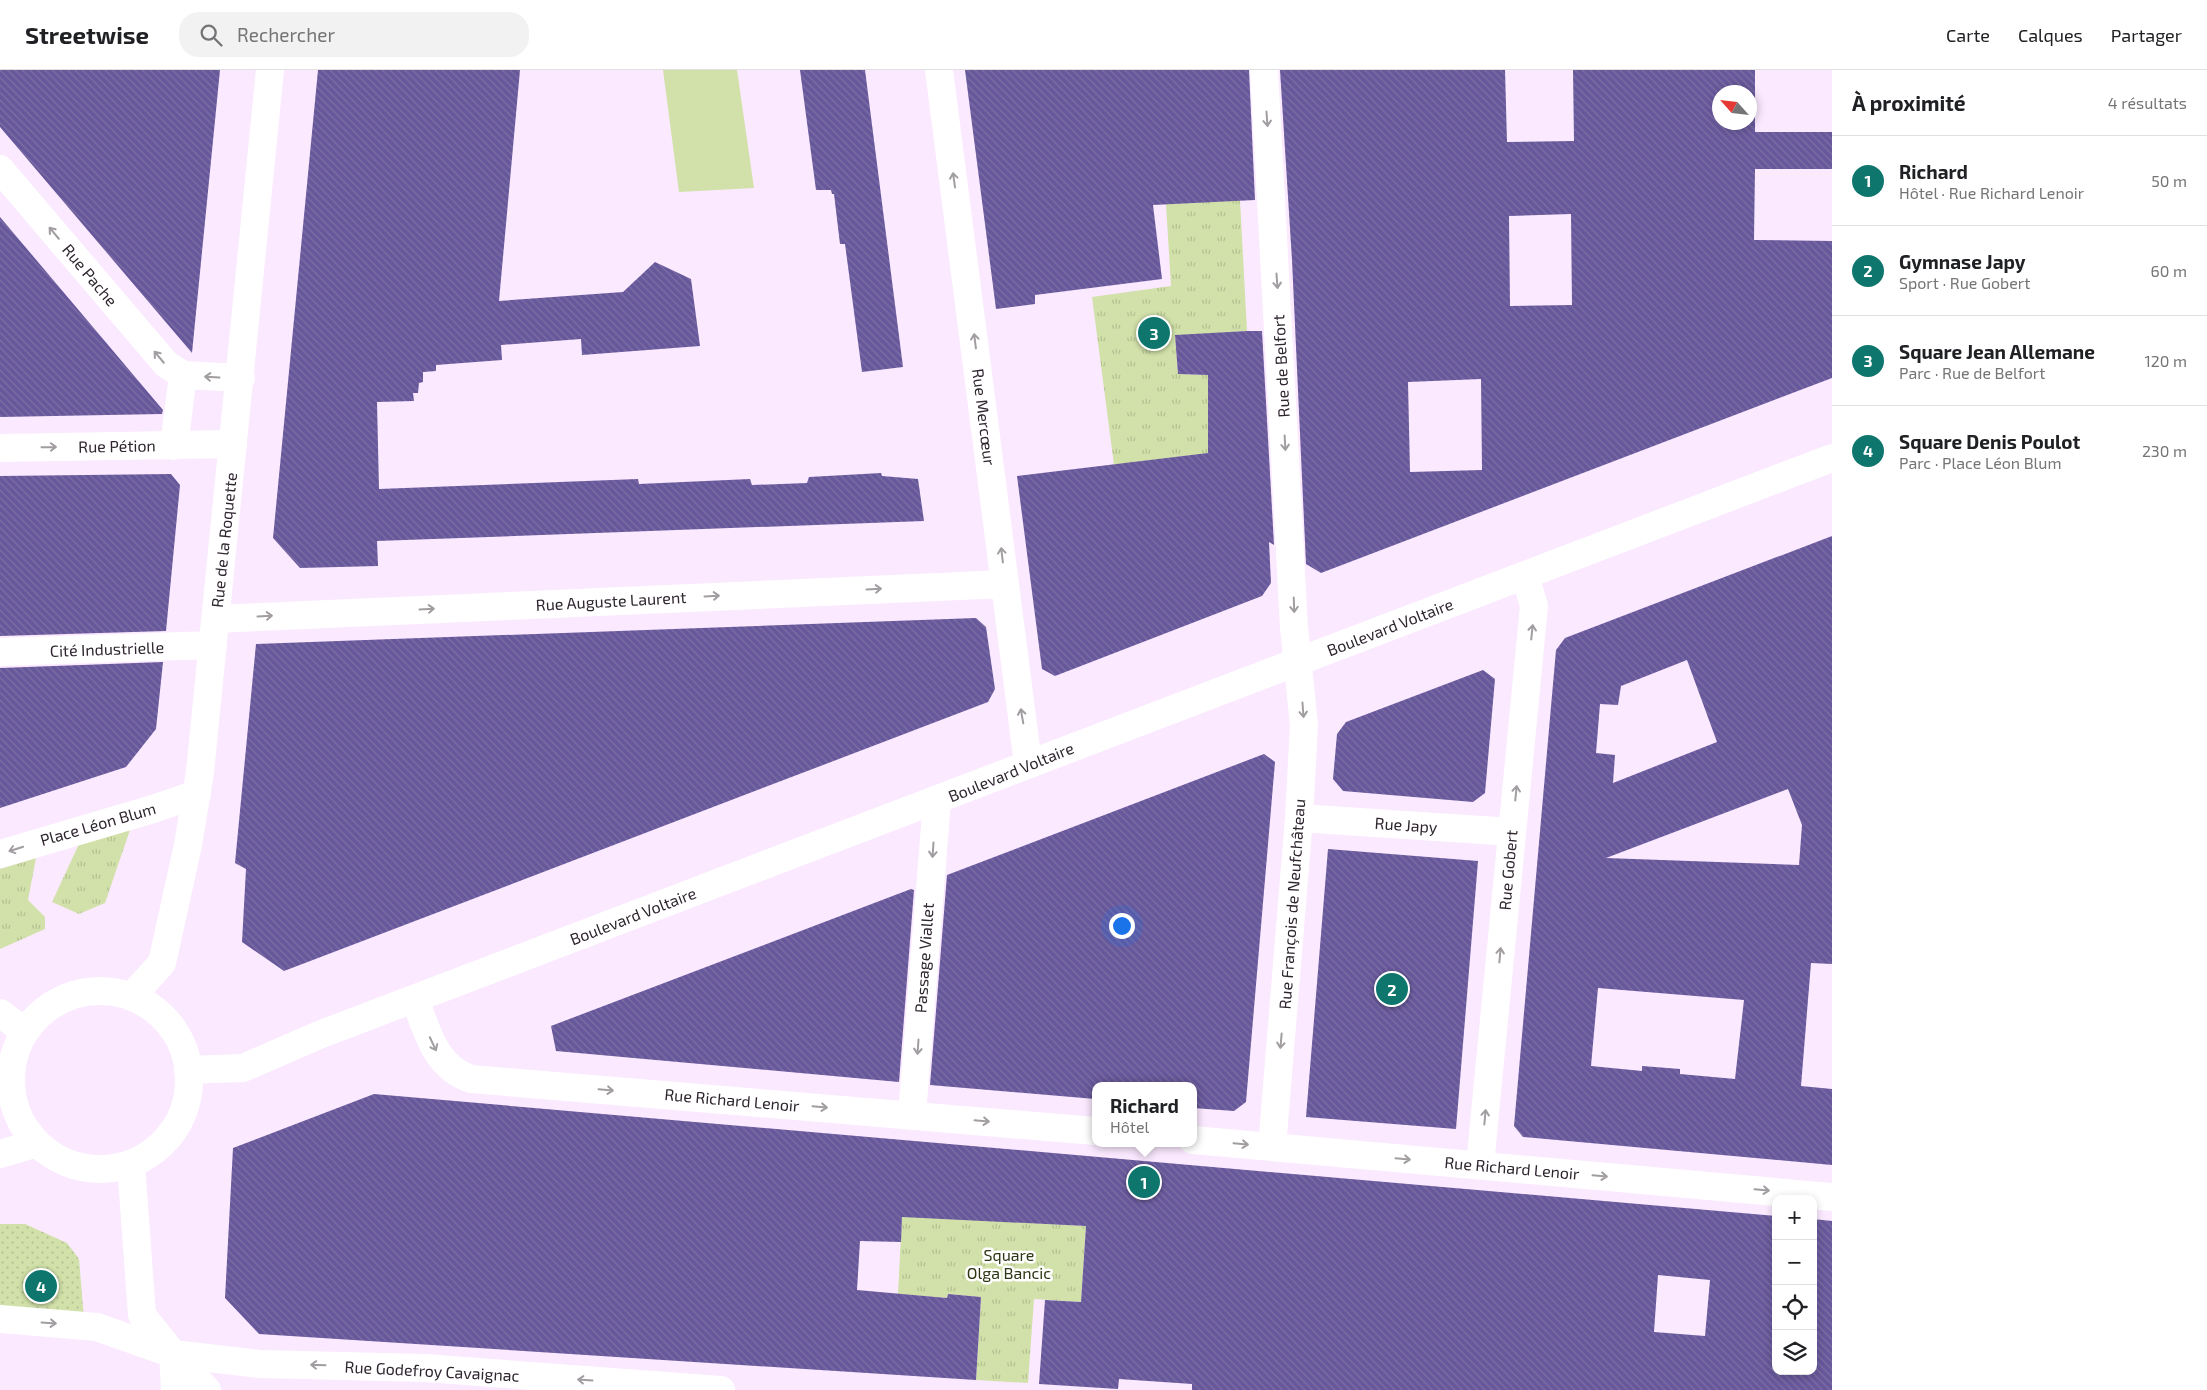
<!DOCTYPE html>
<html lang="fr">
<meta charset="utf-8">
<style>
body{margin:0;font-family:"Exo 2",sans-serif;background:#f2f2f2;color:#202124}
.controls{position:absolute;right:15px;bottom:15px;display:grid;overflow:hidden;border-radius:10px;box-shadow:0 2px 8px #0003}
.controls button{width:45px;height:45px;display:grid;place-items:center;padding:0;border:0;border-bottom:1px solid #e0e0e0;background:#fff;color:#202124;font:25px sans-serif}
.compass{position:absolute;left:1712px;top:15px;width:45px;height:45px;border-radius:50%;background:#fff;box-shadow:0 2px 8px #0003;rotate:297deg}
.you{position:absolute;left:1121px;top:855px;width:18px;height:18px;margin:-12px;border:4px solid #fff;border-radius:50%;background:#1a73e8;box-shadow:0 0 0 8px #1a73e833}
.badge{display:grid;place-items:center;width:32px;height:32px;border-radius:50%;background:#0f766e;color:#fff;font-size:16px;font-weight:700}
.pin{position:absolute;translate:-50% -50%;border:2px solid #fff;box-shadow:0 1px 5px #0006}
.popup{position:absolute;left:1092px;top:1012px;width:105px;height:65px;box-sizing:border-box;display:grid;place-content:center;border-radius:10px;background:#fff;filter:drop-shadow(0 1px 4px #0005);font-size:16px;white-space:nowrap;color:#757577}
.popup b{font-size:19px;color:#202124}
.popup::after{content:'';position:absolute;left:50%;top:100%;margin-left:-10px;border:10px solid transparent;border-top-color:#fff}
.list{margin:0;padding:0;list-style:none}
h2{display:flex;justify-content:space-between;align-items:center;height:65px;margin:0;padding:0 20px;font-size:21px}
h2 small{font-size:16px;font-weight:400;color:#757577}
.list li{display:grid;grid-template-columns:32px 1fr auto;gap:15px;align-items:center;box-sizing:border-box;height:90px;padding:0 20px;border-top:1px solid #e0e0e0}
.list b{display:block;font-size:19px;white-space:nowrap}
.list p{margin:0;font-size:16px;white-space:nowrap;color:#757577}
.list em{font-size:16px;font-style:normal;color:#757577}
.icon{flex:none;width:28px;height:28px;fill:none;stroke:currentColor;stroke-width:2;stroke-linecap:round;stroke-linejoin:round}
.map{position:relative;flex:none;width:1832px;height:1320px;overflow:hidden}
header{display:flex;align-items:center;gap:30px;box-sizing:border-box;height:70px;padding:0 25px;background:#fff;border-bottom:1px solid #e0e0e0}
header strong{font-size:24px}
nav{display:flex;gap:28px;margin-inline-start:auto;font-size:18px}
.search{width:350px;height:45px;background:#f2f2f2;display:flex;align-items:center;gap:12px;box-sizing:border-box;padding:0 18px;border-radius:20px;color:#757577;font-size:19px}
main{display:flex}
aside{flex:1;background:#fff}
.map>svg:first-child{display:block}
.grass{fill:url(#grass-tufts)}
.garden{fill:url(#garden-dots)}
.pitch{fill:#d1e1a9}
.building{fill:url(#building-back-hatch);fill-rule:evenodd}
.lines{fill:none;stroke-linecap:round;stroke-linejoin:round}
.street{stroke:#fff;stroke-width:28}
.secondary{stroke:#fff;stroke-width:28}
.oneway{stroke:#a19da1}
.labels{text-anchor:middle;stroke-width:5;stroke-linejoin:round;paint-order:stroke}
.street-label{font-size:16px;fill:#2e252f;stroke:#fff}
.park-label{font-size:16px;fill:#2e3614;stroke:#fff}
</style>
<header>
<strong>Streetwise</strong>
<div class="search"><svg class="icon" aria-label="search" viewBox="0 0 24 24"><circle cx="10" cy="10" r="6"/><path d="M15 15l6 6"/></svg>Rechercher</div>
<nav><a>Carte</a><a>Calques</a><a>Partager</a></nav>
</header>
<main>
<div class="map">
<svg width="1832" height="1320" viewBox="0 0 1832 1320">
<defs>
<pattern id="grass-tufts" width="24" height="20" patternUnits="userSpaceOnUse" patternTransform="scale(1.25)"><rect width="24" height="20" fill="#d1e1a9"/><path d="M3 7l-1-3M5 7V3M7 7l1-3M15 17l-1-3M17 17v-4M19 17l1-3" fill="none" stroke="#b4c192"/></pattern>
<pattern id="garden-dots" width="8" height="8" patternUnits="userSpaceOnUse" patternTransform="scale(1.25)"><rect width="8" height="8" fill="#d1e1a9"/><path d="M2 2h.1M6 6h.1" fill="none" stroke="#b4c192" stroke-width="1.8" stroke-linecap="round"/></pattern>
<pattern id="building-back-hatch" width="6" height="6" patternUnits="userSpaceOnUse" patternTransform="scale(1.25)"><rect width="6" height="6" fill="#67579b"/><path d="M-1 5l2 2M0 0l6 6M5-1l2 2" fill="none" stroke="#7d71a4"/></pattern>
</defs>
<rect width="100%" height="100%" fill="#fbe9ff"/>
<!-- grass -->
<path class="grass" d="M1240,130l7,131 -72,5 3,38 30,1 1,78 -95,12 -22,-168 79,-11 -5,-82z
M130,760l-25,73 -26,11 -27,-12 27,-58z
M36,788l-8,42 17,17v12l-45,20v-80z
M902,1146l184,10 -5,76 -47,-3 -6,84 -52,-3 5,-83 -33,-3 -1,4 -49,-4z"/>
<!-- garden -->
<path class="garden" d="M0,1154h25l42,19 12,16 5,60 -84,-6z"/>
<!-- pitch -->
<path class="pitch" d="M663,0h74l17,118 -75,4z"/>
<!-- building -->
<path class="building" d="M0,0h220l-28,283 -192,-226z
M318,0h202l-21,231 124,-9 32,-30 36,17 9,67 -118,9 -1,-16 -80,6 1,15 -66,5v6l-13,1v10l-4,1 -1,10h-5l1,8 -37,1 2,87 259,-10 1,5 111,-5 2,6 55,-2 2,-6 72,-4 1,3 36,3 6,42 -547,20 1,25 -78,2 -27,-30z
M800,0h65l38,297 -41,5 -17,-128h-5l-6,-50h-2l-1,-4h-15z
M965,0h284l6,130 -102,5 9,74 -127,16v9l-39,5z
M1280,0h225l2,72 67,-1 -1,-71h182v62h77v37h-77l-1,71 78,1v137l-511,195 -15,-9 -14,-304zM1720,22h30v30h-30zM1571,144l1,91 -62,1 -1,-90zM1481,309l1,91 -72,2 -2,-90z
M0,147l163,193 -1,4 -162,3z
M1247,261h15l12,214 -5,-3 2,41 -9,13 -207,80 -13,-7 -25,-193 191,-23v-78l-30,-1 -3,-39z
M171,404l9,11 -14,146 -166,5v-160z
M1832,466v428l-21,-1 -10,123 31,3v76l-309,-28 -9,-11 42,-476 9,-12zM1687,590l30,82 -104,41 2,-28 -19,-2 4,-49 18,1 3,-19zM1788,719l14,36 -3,40 -193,-7zM1598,918l146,12 -9,79 -55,-5v-5l-38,-3v5l-51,-5z
M976,548l10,9 9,62 -7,13 -704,269 -42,-29 4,-73 -11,-6 21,-219z
M163,592l-7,67 -30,38 -126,41v-140z
M1483,600l12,9 -10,114 -12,9 -130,-11 -10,-12 4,-45 9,-12z
M1264,684l11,8 -29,340 -12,9 -41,-3v-22h-98v13l-165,-14 17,-210z
M1328,779l150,12 -22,268 -150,-12z
M911,819l3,1 -15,192 -343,-31 -5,-25z
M374,1024l1402,122v155h37v-152l19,2v169h-640v-6l-73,-5 -1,10 -79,-5 6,-84 36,2 5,-76 -184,-9 -1,25 -41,-1 -3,49 90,8 1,-4 33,3 -5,83 -717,-46 -34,-36 8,-150zM1658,1205l52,5 -5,56 -51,-4z"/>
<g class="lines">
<!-- street -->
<path class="street" d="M939,0l89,694
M1264,0l30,557 10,98 -5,93 -27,329
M0,99l166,195 17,11 -9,71
M183,305l58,3
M0,378l233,-4
M216,549l789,-35
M0,582l213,-7
M1299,748l213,14
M0,784l153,-45 44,-15
M415,929c12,32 20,68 56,80l624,52
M912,1045l25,-314
M1193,1070l639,57
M1480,1095l54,-559 -9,-30
M0,1249l97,8 76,27 87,10 165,4 296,22
M173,1284l2,36"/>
<!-- secondary -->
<path class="secondary" d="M11 1010a89 89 0 1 1 178 0a89 89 0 1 1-178 0Z
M132,926l30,-33 26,-118 12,-73 70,-702
M0,943l25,19
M188,1000l55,-2 76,-33 1513,-577
M0,1084l37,-11
M131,1094l11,151 31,39 34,36"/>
</g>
<!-- one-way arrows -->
<defs><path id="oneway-shaft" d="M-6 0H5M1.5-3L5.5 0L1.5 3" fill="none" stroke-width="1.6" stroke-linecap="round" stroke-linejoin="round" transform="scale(1.25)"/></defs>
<g class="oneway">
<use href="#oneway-shaft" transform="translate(1267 49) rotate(86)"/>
<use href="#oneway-shaft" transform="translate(954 110) rotate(-98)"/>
<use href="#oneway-shaft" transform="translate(54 163) rotate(-130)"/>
<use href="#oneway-shaft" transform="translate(1277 211) rotate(86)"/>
<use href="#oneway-shaft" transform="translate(975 271) rotate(-97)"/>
<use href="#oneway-shaft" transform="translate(159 287) rotate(-130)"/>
<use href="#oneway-shaft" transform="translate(212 307) rotate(-177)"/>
<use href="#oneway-shaft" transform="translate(1285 373) rotate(87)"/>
<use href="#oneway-shaft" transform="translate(49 377) rotate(-1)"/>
<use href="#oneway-shaft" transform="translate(1002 485) rotate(-97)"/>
<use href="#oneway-shaft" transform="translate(874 519) rotate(-3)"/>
<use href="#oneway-shaft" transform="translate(712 526) rotate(-3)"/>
<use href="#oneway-shaft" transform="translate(1294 535) rotate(88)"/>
<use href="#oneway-shaft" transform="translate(427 539) rotate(-3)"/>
<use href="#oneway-shaft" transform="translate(265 546) rotate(-3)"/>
<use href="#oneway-shaft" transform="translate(1532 562) rotate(-84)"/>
<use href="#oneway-shaft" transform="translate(1303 640) rotate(86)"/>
<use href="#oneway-shaft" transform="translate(1022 646) rotate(-100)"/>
<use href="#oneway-shaft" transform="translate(1516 723) rotate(-84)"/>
<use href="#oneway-shaft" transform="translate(16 779) rotate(162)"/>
<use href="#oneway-shaft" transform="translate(933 780) rotate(94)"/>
<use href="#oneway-shaft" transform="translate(1500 885) rotate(-85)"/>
<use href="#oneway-shaft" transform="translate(1281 971) rotate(95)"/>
<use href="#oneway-shaft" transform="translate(433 974) rotate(65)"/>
<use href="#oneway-shaft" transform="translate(918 977) rotate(94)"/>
<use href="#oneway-shaft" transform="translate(606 1020) rotate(5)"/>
<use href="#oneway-shaft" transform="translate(820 1037) rotate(5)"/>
<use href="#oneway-shaft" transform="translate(1485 1047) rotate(-85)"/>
<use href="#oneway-shaft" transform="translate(982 1051) rotate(5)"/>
<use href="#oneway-shaft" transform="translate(1241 1074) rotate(5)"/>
<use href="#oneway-shaft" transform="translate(1403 1089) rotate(5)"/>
<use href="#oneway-shaft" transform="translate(1600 1106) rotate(5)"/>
<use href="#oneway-shaft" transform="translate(1762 1120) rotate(5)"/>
<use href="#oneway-shaft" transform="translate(49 1253) rotate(4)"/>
<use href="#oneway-shaft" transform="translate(318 1295) rotate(-178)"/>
<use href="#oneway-shaft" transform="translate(585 1310) rotate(-176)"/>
</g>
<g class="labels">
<!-- street labels -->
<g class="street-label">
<text transform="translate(90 205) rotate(50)" y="6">Rue Pache</text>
<text transform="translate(1281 296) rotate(-93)" y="6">Rue de Belfort</text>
<text transform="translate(984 347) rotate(83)" y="6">Rue Mercœur</text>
<text transform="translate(117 376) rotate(-1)" y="6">Rue Pétion</text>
<text transform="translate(224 470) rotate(-84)" y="6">Rue de la Roquette</text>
<text transform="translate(611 531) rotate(-3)" y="6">Rue Auguste Laurent</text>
<text transform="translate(1390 557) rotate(-21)" y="6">Boulevard Voltaire</text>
<text transform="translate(107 579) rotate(-2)" y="6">Cité Industrielle</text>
<text transform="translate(1011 702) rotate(-22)" y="6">Boulevard Voltaire</text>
<text transform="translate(98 754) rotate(-16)" y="6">Place Léon Blum</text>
<text transform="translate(1406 755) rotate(4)" y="6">Rue Japy</text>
<text transform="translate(1508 800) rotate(-85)" y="6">Rue Gobert</text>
<text transform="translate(1292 834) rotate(-86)" y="6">Rue François de Neufchâteau</text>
<text transform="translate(633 846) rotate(-21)" y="6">Boulevard Voltaire</text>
<text transform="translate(924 888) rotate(-86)" y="6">Passage Viallet</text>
<text transform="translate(732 1030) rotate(5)" y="6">Rue Richard Lenoir</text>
<text transform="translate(1512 1098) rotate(5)" y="6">Rue Richard Lenoir</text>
<text transform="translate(432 1301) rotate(3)" y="6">Rue Godefroy Cavaignac</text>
</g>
<!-- park labels -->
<g class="park-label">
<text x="1009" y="1191">Square<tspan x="1009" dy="18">Olga Bancic</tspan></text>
</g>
</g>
</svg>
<div class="controls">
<button>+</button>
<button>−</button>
<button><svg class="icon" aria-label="locate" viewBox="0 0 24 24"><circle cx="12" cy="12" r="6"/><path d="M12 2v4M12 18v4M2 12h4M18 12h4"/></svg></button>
<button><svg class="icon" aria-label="layers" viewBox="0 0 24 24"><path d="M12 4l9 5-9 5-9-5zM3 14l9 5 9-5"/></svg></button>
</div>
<svg class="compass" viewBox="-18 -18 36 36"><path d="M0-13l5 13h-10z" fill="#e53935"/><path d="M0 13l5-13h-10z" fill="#757577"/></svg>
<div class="you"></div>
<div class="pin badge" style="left:1144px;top:1112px">1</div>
<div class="popup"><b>Richard</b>Hôtel</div>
<div class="pin badge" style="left:1392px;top:919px">2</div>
<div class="pin badge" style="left:1154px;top:263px">3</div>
<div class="pin badge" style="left:41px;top:1216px">4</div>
</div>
<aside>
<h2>À proximité<small>4 résultats</small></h2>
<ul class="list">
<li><span class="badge">1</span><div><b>Richard</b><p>Hôtel · Rue Richard Lenoir</p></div><em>50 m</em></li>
<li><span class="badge">2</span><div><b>Gymnase Japy</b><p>Sport · Rue Gobert</p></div><em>60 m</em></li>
<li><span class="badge">3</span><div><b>Square Jean Allemane</b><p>Parc · Rue de Belfort</p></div><em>120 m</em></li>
<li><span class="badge">4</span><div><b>Square Denis Poulot</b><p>Parc · Place Léon Blum</p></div><em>230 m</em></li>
</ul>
</aside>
</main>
